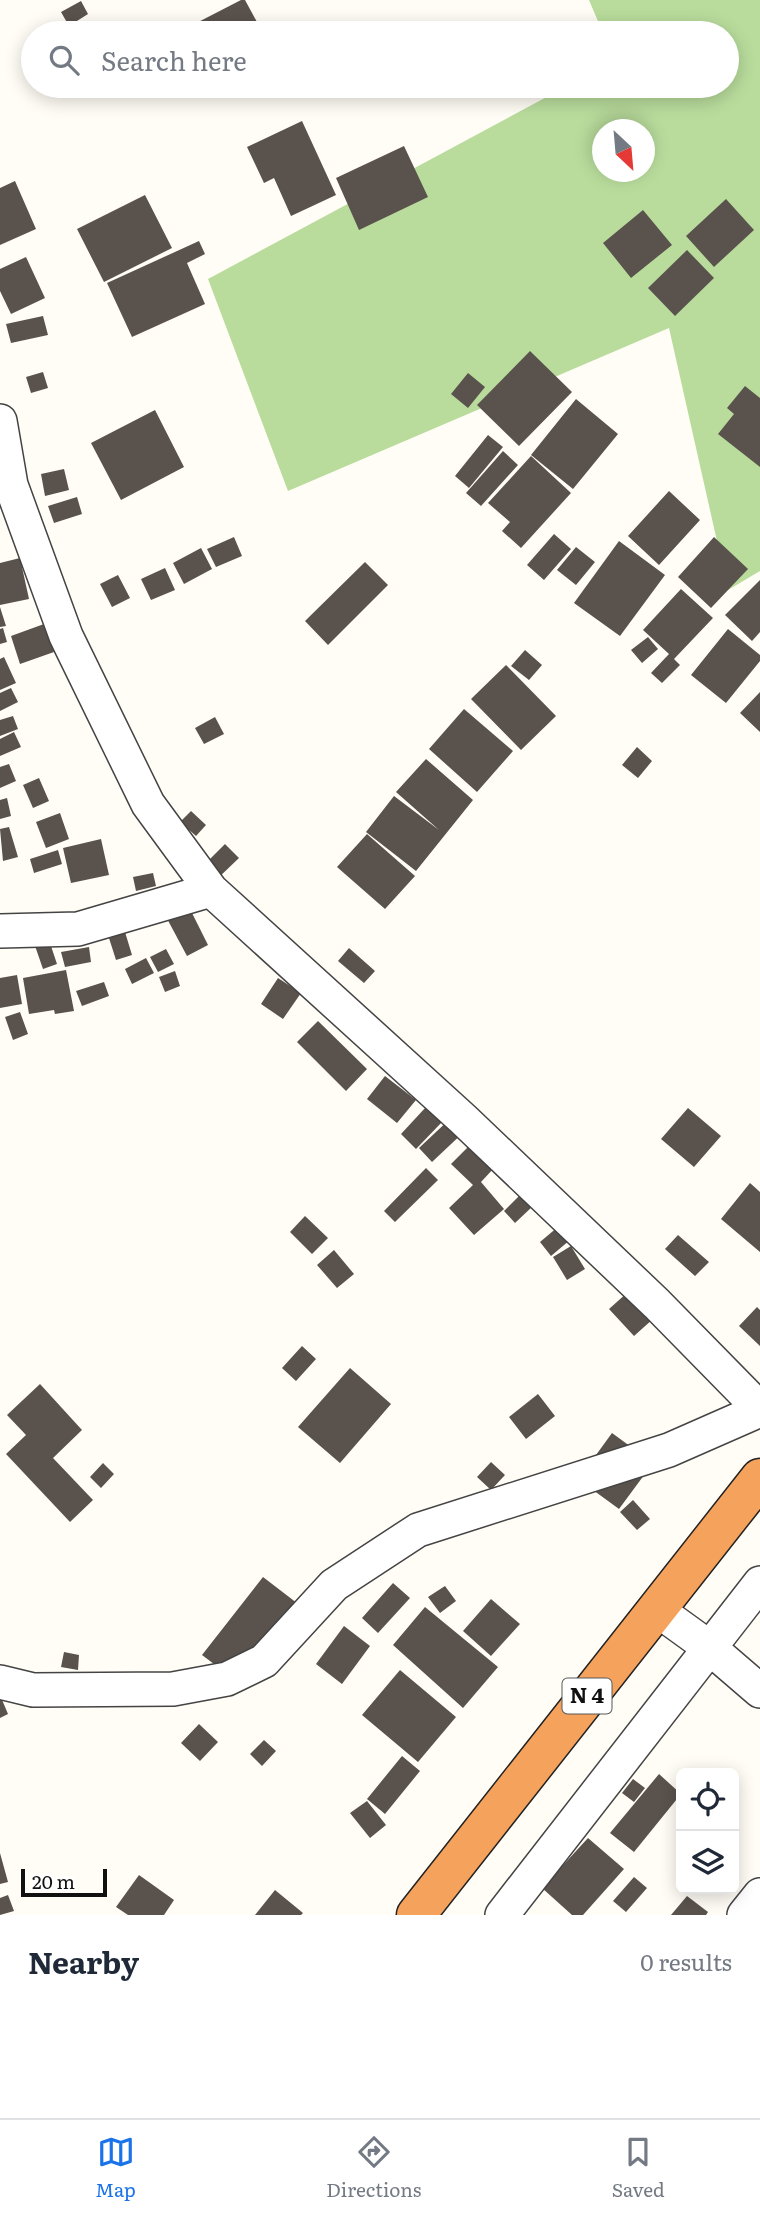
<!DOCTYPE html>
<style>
body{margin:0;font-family:Literata,serif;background:#f6f6f7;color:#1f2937}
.controls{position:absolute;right:21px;bottom:21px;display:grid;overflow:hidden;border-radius:10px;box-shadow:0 4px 18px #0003}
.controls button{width:63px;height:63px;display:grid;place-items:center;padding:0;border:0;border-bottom:2px solid #e0e1e3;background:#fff;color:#1f2937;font:35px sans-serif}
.compass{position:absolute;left:592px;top:119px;width:63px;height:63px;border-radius:50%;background:#fff;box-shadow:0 4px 18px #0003;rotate:154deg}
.scale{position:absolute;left:21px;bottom:18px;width:86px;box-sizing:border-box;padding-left:7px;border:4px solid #111;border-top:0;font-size:19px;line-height:24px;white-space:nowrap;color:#111;-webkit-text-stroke:5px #fff;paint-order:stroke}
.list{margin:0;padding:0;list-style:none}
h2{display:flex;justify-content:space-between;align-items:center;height:91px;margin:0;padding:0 28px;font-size:30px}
h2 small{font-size:23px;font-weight:400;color:#747a83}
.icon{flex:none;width:38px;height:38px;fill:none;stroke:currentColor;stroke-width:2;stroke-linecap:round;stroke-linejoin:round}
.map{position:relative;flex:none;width:760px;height:1915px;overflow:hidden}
.search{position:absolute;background:#fff;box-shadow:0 4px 18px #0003;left:21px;right:21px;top:21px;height:77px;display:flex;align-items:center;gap:18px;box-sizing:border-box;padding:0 24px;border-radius:38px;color:#747a83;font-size:26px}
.sheet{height:203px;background:#fff}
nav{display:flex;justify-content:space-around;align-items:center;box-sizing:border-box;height:98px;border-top:2px solid #e0e1e3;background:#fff;font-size:19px;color:#747a83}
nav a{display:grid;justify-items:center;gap:4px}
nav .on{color:#1a73e8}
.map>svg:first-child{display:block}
.forest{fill:#b9dc9c;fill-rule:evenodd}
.building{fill:#5a524d}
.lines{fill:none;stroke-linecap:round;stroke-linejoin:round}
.street-casing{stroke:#444;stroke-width:36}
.highway-casing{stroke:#222;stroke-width:41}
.street{stroke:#fff;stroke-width:33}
.highway{stroke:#f5a25d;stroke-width:38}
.labels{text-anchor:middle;stroke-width:7;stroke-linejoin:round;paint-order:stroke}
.shield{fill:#fff;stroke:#585858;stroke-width:2}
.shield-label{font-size:21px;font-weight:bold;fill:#111}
</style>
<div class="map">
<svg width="760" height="1915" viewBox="0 0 760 1915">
<rect width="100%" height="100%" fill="#fffdf5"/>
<!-- forest -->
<path class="forest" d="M589,0h171v571l-32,19 -59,-262 -381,163 -80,-212 359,-193h160v-53h-124zM602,130h42v42h-42z"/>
<!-- building -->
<path class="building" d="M241,0h4l18,33h-86z
M81,1l7,13 -19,12 -8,-14z
M199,86h17l-14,7z
M302,121l34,74 -45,21 -17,-38 -10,5 -17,-36z
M404,146l24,51 -69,33 -23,-52z
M15,181l21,48 -36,16v-57z
M145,195l27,53 -68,34 -27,-53z
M726,199l28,31 -40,37 -28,-31z
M643,210l29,35 -41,33 -28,-35z
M199,241l6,13 -18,9 18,41 -73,33 -25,-54z
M687,250l27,28 -39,38 -27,-28z
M26,257l19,41 -34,16 -11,-23v-22z
M43,316l5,19 -37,8 -5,-19z
M530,351l42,41 -53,54 -42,-41z
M43,372l5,16 -17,5 -5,-16z
M468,373l17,14 -17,21 -17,-14z
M745,386l15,12v69l-42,-33 16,-20 -7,-6z
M576,399l42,35 -45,55 -42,-34z
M155,410l29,57 -63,33 -30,-57z
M488,435l15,12 -34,41 -14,-12z
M503,451l15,14 -37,41 -15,-13z
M531,456l40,37 -50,55 -19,-17 8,-9 -22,-19z
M64,469l5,21 -24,6 -4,-22z
M669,491l31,29 -41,45 -31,-29z
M77,497l5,17 -28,9 -6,-17z
M554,534l17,15 -27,31 -17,-15z
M234,537l8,19 -26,11 -9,-18z
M714,537l34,32 -37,39 -33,-31z
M619,541l46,34 -45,61 -46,-33z
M576,547l19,15 -19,23 -19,-15z
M201,548l11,21 -28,15 -11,-21z
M20,558l9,41 -29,6v-42z
M365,562l23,23 -60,60 -23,-24z
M165,568l10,22 -24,10 -10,-21z
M118,575l12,23 -18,9 -12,-23z
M760,580v52l-8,9 -27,-26z
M681,589l32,29 -39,41 6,6 -18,18 -11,-10 18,-19 -26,-24z
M0,607l6,19 -6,1z
M44,624l10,28 -34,12 -9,-28z
M3,628l4,14 -7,2v-15z
M728,629l32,26v6l-34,42 -35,-28z
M648,637l10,12 -16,14 -11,-13z
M525,650l17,15 -13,15 -18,-14z
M4,657l12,26 -16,7v-31z
M506,665l50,51 -35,34 -50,-51z
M11,688l7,14 -18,9v-18z
M760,692v40l-20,-19z
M464,709l49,42 -36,41 -48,-43z
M13,716l5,13 -18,7v-16z
M215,717l9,17 -20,10 -9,-16z
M14,732l7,15 -21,9v-17z
M637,747l15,14 -14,17 -16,-13z
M426,759l47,41 -57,71 -50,-39 28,-36 45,34 -43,-38z
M9,764l7,17 -16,7v-21z
M39,778l10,23 -16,7 -10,-23z
M7,798l4,18 -11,3v-19z
M191,811l15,14 -10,11 -16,-14z
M60,813l9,26 -23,9 -10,-26z
M9,827l9,30 -15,4 -3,-32z
M367,834l48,42 -30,33 -48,-42z
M101,839l8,36 -38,8 -8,-35z
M225,844l14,14 -23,22 -13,-14z
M58,850l4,14 -28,9 -4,-14z
M153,873l3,13 -20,5 -3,-14z
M186,901l22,44 -21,11 -23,-43z
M125,932l7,23 -16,5 -7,-22z
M48,937l9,27 -14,5 -9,-26z
M89,947l2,15 -26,5 -4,-15z
M349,948l26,23 -11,12 -26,-22z
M166,949l8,15 -16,8 -8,-15z
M146,958l8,15 -22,11 -7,-15z
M66,970l8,41 -19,3 -1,-4 -25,4 -6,-36z
M175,971l5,15 -15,6 -6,-15z
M17,975l5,29 -22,4v-30z
M278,978l23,15 -18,26 -22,-15z
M104,982l5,14 -27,10 -6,-15z
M20,1012l8,22 -15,6 -8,-23z
M318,1021l49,48 -21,22 -49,-49z
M385,1076l31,24 -19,23 -30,-24z
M426,1107l16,15 -26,27 -15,-15z
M688,1108l33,28 -27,31 -33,-28z
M453,1116l13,14 -34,32 -13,-14z
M470,1145l24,23 -13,14 23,27 -30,26 -25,-27 24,-23 -22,-21z
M426,1168l12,12 -43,42 -11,-11z
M750,1183l10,9v60l-39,-33z
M522,1193l11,13 -18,17 -11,-12z
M305,1216l23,22 -16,16 -22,-22z
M559,1226l11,14 -19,16 -11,-14z
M678,1235l31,27 -14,14 -30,-27z
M571,1246l14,23 -18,11 -14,-23z
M334,1250l20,24 -17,14 -20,-23z
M628,1292l25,27 -19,17 -25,-27z
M757,1307l3,3v36l-21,-20z
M302,1346l14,13 -20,22 -14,-13z
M350,1368l41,36 -51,59 -42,-36z
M40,1384l42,46 -29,28 40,42 -23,22 -64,-68 20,-19 -19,-20z
M538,1394l17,22 -29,23 -17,-22z
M612,1433l41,30 -34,46 -26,-19 -5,-24z
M491,1462l14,13 -14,15 -14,-13z
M103,1463l11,11 -13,14 -11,-11z
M633,1500l17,19 -13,11 -17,-18z
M263,1577l43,33 -80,63 -24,-18z
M393,1583l17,15 -32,35 -16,-15z
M445,1586l11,15 -16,12 -12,-16z
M491,1599l29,25 -29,32 -28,-25z
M425,1607l73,60 -35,41 -70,-63z
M344,1626l26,20 -28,38 -26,-20z
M64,1652l15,3 -1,15 -17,-3z
M400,1670l56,47 -38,45 -56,-47z
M0,1695l8,19 -8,4z
M199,1724l19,18 -18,19 -19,-18z
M264,1740l12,11 -14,15 -12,-12z
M402,1756l18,15 -35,43 -18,-15z
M659,1774l22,20 -47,58 -24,-19z
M633,1779l12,9 -11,14 -12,-9z
M367,1801l19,24 -16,13 -20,-25z
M588,1838l36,31 -41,46h-11l-30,-27z
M0,1853l8,29 -8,2z
M139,1875l35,25 -10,15h-36l-12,-8z
M634,1877l13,11 -21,24 -13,-11z
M275,1890l28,23 -2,2h-46z
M8,1895l6,16 -14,4v-17z
M687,1896l21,16 -2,3h-35z"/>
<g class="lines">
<!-- street casing -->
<g class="street-casing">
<path id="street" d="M0,421l11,64 55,151 82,168 63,86 252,229 194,185 103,105
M0,931l78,-2 133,-39
M656,1609l54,39 50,43
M0,1682l33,8 140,-1 54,-10 37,-18 70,-76 84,-55 251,-80 91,-40
M502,1915l258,-332
M744,1915l16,-20"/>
</g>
<!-- highway casing -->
<g class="highway-casing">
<path id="highway" d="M416,1915l344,-437"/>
</g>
<!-- street -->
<use href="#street" class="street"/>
<!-- highway -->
<use href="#highway" class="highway"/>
</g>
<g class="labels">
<!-- shield labels -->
<rect class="shield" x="562.5" y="1678.5" width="49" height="35" rx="5"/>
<g class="shield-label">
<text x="587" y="1703">N 4</text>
</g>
</g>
</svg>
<div class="controls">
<button><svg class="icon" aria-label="locate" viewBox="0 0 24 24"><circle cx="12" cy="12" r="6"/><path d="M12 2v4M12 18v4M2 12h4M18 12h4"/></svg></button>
<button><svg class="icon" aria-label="layers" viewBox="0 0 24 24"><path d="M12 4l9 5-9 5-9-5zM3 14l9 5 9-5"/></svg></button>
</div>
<svg class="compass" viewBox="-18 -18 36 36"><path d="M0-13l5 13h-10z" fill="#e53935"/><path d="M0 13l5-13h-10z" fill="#747a83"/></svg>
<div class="scale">20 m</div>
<div class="search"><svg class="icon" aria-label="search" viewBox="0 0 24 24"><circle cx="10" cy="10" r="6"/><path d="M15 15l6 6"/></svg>Search here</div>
</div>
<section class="sheet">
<h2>Nearby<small>0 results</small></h2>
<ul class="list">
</ul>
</section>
<nav>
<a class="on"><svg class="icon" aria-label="map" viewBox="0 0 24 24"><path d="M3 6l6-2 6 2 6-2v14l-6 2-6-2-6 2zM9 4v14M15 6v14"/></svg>Map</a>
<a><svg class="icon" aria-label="directions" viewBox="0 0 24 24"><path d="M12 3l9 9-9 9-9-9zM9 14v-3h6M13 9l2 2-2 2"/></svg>Directions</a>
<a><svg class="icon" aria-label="saved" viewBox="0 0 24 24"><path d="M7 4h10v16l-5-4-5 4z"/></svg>Saved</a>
</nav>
